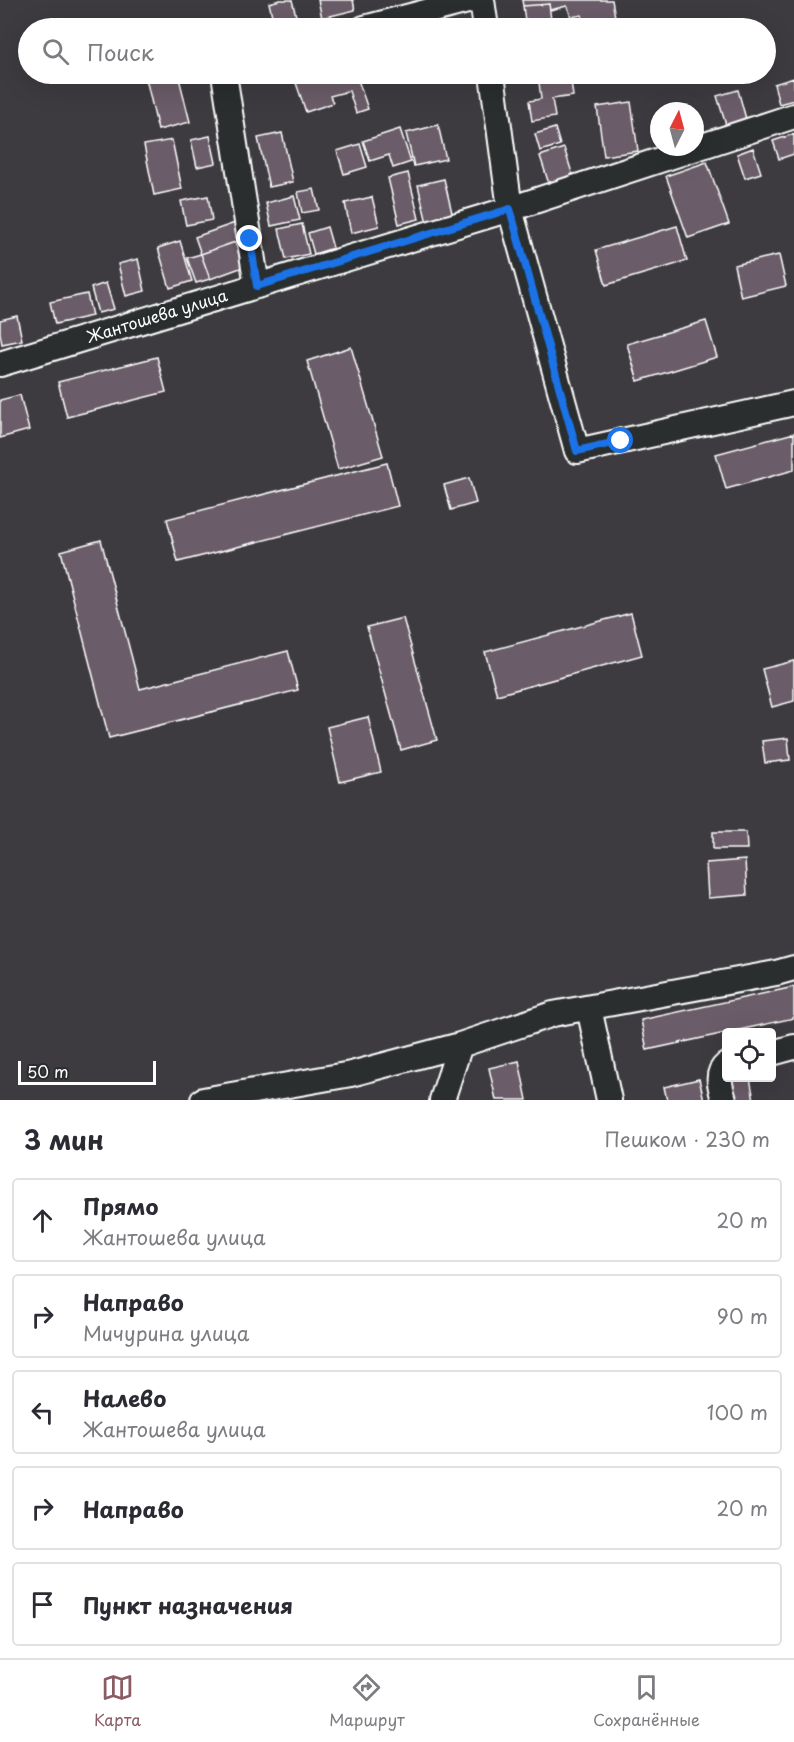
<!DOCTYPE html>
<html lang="ru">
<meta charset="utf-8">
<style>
body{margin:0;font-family:"Playpen Sans",sans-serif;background:#f7f7f7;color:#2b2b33}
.controls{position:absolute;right:18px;bottom:18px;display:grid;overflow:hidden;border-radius:6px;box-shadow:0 6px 24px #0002}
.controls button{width:54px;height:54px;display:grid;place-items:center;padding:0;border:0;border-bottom:2px solid #e1e1e2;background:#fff;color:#2b2b33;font:30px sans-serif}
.compass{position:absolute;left:650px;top:102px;width:54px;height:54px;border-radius:50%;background:#fff;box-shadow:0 6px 24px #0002;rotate:6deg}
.scale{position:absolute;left:18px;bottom:15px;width:138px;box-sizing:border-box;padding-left:6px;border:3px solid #fff;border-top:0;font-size:16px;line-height:21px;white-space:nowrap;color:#fff;-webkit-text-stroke:4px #2a2d2e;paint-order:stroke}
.stop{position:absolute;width:18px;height:18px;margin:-14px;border:4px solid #1a73e8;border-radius:50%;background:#fff}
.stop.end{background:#1a73e8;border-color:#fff;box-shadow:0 2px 6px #0008}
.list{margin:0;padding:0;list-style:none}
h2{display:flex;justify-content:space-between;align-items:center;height:78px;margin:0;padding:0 24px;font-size:26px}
h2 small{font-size:20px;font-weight:400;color:#7c7c81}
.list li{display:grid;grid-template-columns:39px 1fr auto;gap:18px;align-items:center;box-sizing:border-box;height:84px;margin:0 12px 12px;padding:0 12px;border:2px solid #e1e1e2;border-radius:6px}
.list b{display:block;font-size:22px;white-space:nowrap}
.list p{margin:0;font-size:20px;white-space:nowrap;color:#7c7c81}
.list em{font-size:20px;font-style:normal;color:#7c7c81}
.icon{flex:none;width:33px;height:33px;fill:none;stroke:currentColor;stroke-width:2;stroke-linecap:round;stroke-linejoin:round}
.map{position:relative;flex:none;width:794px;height:1100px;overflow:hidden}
.search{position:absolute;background:#fff;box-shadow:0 6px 24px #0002;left:18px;right:18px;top:18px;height:66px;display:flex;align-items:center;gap:15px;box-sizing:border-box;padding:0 21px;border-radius:33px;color:#7c7c81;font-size:22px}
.sheet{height:558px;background:#fff}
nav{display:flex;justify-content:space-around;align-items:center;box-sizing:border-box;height:84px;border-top:2px solid #e1e1e2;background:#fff;font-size:16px;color:#7c7c81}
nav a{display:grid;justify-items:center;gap:3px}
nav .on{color:#8a5d65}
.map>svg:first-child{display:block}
.building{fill:#6a5c68;stroke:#fff;stroke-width:1.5}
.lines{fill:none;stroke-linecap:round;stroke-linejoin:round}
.minor-casing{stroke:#fff;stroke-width:28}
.minor{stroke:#2a2d2e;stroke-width:24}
.route{stroke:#1a73e8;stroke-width:8}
.labels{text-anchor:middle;stroke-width:6;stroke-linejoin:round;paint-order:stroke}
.street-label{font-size:16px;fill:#fff;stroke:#2a2d2e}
</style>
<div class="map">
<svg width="794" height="1100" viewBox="0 0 794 1100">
<rect width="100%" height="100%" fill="#3d3b3f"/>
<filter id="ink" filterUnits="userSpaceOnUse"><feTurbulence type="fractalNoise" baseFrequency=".0167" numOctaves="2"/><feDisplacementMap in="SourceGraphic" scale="12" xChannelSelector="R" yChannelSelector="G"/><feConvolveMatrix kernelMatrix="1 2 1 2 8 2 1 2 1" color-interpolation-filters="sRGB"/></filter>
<g filter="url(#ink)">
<!-- building -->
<path class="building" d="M280,0h12l7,28h-24l-6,-25z
M318,0h35l2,10 -33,8z
M522,0h90l5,28h-30l-5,-13 -11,2 -4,-11 -17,4 -1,-6 -26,2z
M549,4l3,24h-26l-3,-22z
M24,46h4v24l-1,1z
M145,74h33l12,48 -32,8z
M307,74h49l12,35 -12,4 -7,-22 -19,5 3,7 -27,9 -12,-35z
M538,74h32l3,22 -21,3 3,18 -23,4 -3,-20 12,-2z
M794,78v22l-15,4 -5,-20z
M738,90l8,29 -20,6 -9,-29z
M631,102l7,49 -34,5 -7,-49z
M438,125l8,34 -32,7 -8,-33z
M555,128l5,17 -20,6 -5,-17z
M400,129l11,33 -18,6 -4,-13 -19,6 -7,-20z
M282,133l11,49 -24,5 -11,-49z
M794,134v20l-15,5 -6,-18z
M210,136l6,27 -19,4 -6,-27z
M172,140l10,49 -28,6 -10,-50z
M360,144l7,23 -23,7 -7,-23z
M564,148l9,28 -24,8 -9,-28z
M753,148l8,25 -16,5 -8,-24z
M707,162l22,62 -41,14 -22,-62z
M408,173l11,46 -20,5 -11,-46z
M444,179l9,38 -26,6 -9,-38z
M314,189l5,21 -17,3 -4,-21z
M208,196l4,24 -26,5 -5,-24z
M294,196l6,24 -29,6 -5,-23z
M372,197l7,29 -28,7 -6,-30z
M235,223l6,17 -40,14 -6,-17z
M302,224l7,30 -23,5 -7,-30z
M677,226l10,35 -81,24 -10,-35z
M327,227l6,21 -19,6 -6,-21z
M180,241l12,40 -22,7 -12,-40z
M235,242l8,25 -33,12 -9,-25z
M201,254l9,25 -14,4 -9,-25z
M779,255l7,31 -45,11 -7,-32z
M138,259l7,32 -19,5 -8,-32z
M106,283l8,26 -16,4 -7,-25z
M87,294l5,22 -37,8 -5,-22z
M17,316l5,24 -20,4 -2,-11v-13z
M706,321l11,36 -79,24 -11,-37z
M351,347l32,109 -45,13 -31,-108z
M157,357l9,35 -99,25 -9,-35z
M20,395l9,35 -29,8v-38z
M794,433v37l-68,19 -10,-35z
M387,463l11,43 -220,56 -11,-43z
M469,478l7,25 -25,7 -7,-25z
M101,540l39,149 148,-38 10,39 -189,48 -48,-187z
M631,613l11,42 -145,40 -12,-43z
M403,618l34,122 -36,10 -34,-123z
M794,661v40l-22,6 -10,-38z
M368,717l13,55 -41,10 -13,-55z
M788,738l2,22 -25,3 -3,-22z
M713,832h33l1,17h-34z
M745,860l2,35 -39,3 -2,-35z
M794,987v31l-147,32 -6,-30z
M519,1061l8,39h-31l-7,-32z
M743,1078h7l4,22h-21l-3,-20z
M699,1079l5,21h-37l-3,-13z"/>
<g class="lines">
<!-- minor casing -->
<g class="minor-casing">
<path id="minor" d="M482,0l4,28
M364,28l108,-28
M224,74l33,212
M492,74l18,135 67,242 217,-48
M0,364l510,-155 284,-93
M589,1008l20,92
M772,1053l22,-6
M203,1100l148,-26 109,-29 93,-31 223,-41 18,-5
M442,1100l18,-55
M724,1100c-3,-12 -9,-26 2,-35"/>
</g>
<!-- minor -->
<use href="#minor" class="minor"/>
</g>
</g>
<g class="lines" filter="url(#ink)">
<!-- route -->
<path class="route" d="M250,239l7,47 253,-77 67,242 44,-10"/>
</g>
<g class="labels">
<!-- street labels -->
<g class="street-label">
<text transform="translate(157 316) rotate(-17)" y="6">Жантошева улица</text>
</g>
</g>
</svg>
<div class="controls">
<button><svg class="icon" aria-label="locate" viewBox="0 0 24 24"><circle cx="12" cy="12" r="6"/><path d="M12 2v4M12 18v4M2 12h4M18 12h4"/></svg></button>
</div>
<svg class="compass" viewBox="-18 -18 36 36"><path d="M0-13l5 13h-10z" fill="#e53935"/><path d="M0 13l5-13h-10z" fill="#7c7c81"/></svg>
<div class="scale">50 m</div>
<div class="stop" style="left:621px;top:441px"></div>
<div class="stop end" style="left:250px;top:239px"></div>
<div class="search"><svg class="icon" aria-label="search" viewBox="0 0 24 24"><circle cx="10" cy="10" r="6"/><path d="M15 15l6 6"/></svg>Поиск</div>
</div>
<section class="sheet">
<h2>3 мин<small>Пешком · 230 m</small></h2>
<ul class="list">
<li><svg class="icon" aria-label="ahead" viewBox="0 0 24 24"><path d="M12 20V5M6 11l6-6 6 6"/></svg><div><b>Прямо</b><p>Жантошева улица</p></div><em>20 m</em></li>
<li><svg class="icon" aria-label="right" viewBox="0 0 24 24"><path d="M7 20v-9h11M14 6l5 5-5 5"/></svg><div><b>Направо</b><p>Мичурина улица</p></div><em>90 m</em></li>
<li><svg class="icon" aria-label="left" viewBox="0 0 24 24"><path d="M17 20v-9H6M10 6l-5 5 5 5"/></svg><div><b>Налево</b><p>Жантошева улица</p></div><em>100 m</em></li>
<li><svg class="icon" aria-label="right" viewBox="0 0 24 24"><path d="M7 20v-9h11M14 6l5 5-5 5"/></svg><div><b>Направо</b></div><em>20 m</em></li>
<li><svg class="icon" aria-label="arrive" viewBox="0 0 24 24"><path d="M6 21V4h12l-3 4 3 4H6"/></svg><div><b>Пункт назначения</b></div></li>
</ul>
</section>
<nav>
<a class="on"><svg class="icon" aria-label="map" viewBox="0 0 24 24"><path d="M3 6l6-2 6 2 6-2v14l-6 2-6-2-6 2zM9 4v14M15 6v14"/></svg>Карта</a>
<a><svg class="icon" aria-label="directions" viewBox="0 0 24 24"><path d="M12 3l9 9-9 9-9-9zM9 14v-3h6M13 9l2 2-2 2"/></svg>Маршрут</a>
<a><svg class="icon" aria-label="saved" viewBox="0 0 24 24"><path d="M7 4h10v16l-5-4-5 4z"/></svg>Сохранённые</a>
</nav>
